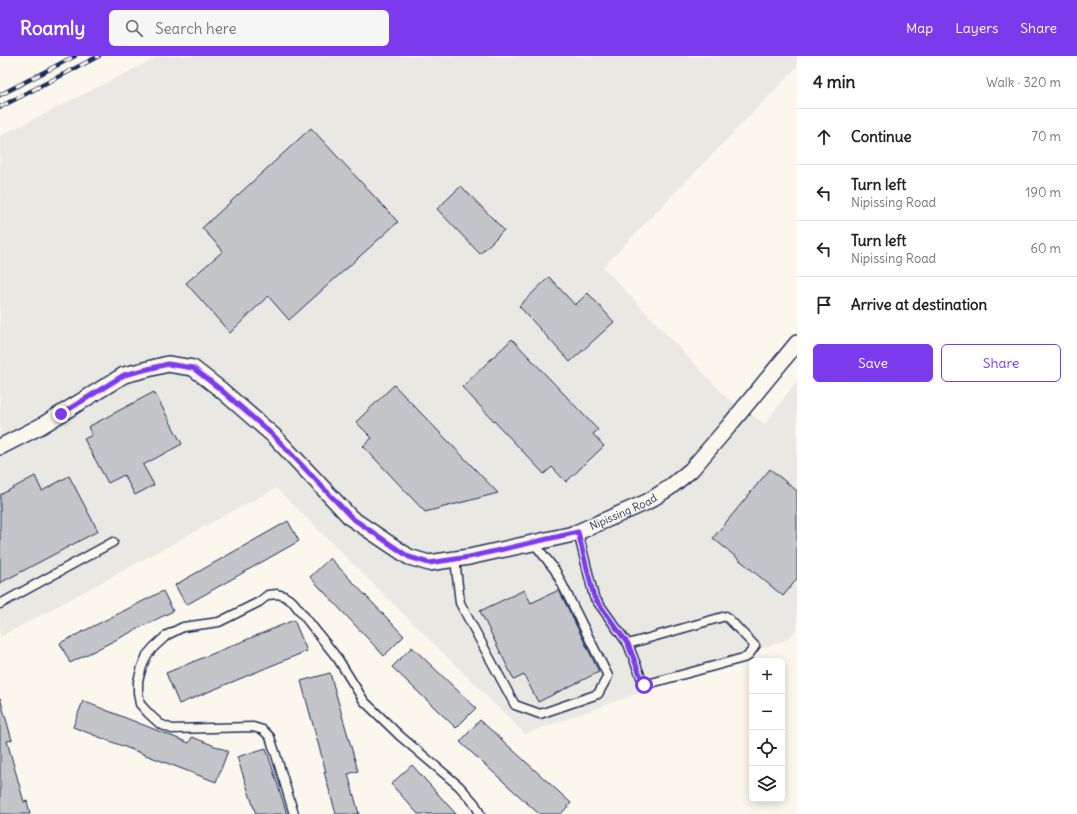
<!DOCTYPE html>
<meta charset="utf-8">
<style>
body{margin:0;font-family:Delius,sans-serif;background:#f6f6f6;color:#222}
.controls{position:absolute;right:12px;bottom:12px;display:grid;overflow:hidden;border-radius:6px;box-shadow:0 2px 10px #0003}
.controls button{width:36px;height:36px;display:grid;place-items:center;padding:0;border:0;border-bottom:1px solid #e0e0e0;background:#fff;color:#222;font:20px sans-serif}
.stop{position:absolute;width:12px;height:12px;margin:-9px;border:3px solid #7c3aed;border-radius:50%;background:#fff}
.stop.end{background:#7c3aed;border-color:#fff;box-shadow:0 1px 4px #0008}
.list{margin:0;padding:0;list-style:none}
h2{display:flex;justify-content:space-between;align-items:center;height:52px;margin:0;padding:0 16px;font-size:17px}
h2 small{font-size:13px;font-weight:400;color:#767676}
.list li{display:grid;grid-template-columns:26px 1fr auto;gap:12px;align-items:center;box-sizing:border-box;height:56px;padding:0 16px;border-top:1px solid #e0e0e0}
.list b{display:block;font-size:15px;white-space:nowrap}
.list p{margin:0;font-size:13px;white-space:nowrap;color:#767676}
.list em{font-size:13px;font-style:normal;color:#767676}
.actions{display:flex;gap:8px;padding:12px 16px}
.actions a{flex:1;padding:9px 0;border:1px solid #7c3aed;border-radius:6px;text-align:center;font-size:14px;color:#7c3aed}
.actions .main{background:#7c3aed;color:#fff}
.icon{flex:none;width:22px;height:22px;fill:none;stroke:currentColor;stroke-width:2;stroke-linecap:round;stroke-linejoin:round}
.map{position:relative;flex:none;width:797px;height:758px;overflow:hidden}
header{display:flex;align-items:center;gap:24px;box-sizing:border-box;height:56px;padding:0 20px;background:#7c3aed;color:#fff}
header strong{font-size:19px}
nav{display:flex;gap:22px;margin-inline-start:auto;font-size:14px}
.search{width:280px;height:36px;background:#f6f6f6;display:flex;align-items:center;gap:10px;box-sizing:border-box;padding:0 14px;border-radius:6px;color:#767676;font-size:15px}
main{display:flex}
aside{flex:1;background:#fff}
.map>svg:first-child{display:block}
.built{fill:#eae8e2}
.building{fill:#c3c5c9;stroke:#1b2f5e}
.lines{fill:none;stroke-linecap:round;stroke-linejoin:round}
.lane-casing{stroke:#1b2f5e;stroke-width:11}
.street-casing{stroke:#1b2f5e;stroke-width:18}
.lane{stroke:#fbf7ec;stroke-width:8}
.street{stroke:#fbf7ec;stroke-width:15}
.rail-casing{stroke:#1b2f5e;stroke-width:4.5}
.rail{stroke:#fbf7ec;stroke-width:3;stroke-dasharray:9;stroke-linecap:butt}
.route{stroke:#7c3aed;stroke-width:5}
.labels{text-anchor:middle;stroke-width:3;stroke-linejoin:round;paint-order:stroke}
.street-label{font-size:11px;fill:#1b2f5e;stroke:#fbf7ec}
</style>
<header>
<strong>Roamly</strong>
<div class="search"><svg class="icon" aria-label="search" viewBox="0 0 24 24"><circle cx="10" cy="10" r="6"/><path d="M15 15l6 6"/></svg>Search here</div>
<nav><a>Map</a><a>Layers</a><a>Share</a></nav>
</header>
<main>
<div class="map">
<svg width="797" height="758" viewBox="0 0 797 758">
<rect width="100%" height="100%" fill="#fbf7ec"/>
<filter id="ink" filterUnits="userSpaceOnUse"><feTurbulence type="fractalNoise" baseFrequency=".025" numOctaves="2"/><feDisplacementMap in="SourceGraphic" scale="8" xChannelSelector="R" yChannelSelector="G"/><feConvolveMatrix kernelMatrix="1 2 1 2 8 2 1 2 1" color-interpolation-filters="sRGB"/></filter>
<g filter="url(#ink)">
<!-- built -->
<path class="built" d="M160,0h637v11l-194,200 123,130 39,27 32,-44v249l-9,10 -263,95 -249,-246 -276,149v-501z"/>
<!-- building -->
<path class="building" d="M311,72l87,94 -109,98 -21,-24 -38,37 -44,-50 37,-32 -21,-23z
M461,130l43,44 -24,24 -43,-45z
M549,221l26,28 13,-12 26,29 -44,40 -51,-56z
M512,283l86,91 -5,4 11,12 -38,36 -14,-15 -8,7 -82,-87z
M394,329l104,108 -73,19 -62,-66 9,-8 -16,-16z
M154,336l28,52 -39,21 11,20 -19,10 -11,-20 -16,8 -24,-44 8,-4 -4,-8z
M770,413l27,22v88l-14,17 -70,-58z
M35,420l7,15 27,-15 29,55 -98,52v-88z
M288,465l11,20 -113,64 -11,-20z
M330,502l74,78 -20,20 -74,-79z
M524,534l7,13 28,-13 40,82 -61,30 -14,-27 -10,5 -34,-69z
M163,535l10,20 -103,52 -10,-20z
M294,564l13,31 -128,53 -13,-31z
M412,591l64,61 -20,20 -64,-61z
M330,617l28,98 -10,3 11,40h-23l-12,-42h2l-25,-91z
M0,642l12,42 -5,1 17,61 3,-1 3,13h-30z
M83,645l106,42 3,-6 36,14 -12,31 -143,-55z
M480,664l91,83 -10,11h-22l-79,-72z
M266,692l21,66h-31l-19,-57z
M412,709l44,49h-38l-27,-30z"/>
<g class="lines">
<!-- lane casing -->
<g class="lane-casing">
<path id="lane" d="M578,476l16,65 34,47 16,41 103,-28 8,-11 -29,-30 -98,28
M455,503l5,44 55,102 25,9 58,-20 10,-18 -53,-106 -21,-27
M0,548l113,-62
M294,758l-18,-59 -6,-18 -7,-7 -10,-3 -81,2 -12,-5 -11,-10 -9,-10 -2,-12v-11l4,-14 5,-12 7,-8 13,-12 16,-8 36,-5 40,-20 9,-7 9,-1 7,2 9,6 45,57 26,42 36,35 59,50 16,18 5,10"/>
</g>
<!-- street casing -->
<g class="street-casing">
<g id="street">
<path id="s1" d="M0,391l41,-21 83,-51 44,-11 25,4 27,21 54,47 77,82 58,39 20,6 40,-6 100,-22 9,-3 69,-30 22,-14 22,-18 37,-43 69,-84"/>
</g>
</g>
<!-- lane -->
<use href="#lane" class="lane"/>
<!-- street -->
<use href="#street" class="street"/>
<!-- rail casing -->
<g class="rail-casing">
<path id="rail" d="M0,39l75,-39
M0,51l99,-51"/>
</g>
<!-- rail -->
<use href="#rail" class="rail"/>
</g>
</g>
<g class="lines" filter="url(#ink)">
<!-- route -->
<path class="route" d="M61,358l63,-39 44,-11 25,4 27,21 54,47 78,82 57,39 20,6 40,-6 109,-25 16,65 34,47 16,41"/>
</g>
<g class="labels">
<!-- street labels -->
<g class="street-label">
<text dy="4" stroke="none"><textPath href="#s1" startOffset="725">Nipissing Road</textPath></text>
</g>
</g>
</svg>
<div class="controls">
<button>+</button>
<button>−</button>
<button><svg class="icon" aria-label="locate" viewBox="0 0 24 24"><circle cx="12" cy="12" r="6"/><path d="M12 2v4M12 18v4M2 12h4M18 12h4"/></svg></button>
<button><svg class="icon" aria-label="layers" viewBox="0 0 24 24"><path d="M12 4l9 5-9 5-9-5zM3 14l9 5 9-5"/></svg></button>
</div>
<div class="stop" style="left:644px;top:629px"></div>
<div class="stop end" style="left:61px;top:358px"></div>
</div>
<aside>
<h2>4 min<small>Walk · 320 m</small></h2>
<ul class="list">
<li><svg class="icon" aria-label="ahead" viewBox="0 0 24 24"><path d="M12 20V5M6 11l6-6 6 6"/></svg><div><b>Continue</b></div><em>70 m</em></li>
<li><svg class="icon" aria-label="left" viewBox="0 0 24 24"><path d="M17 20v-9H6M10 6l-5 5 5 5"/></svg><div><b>Turn left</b><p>Nipissing Road</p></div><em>190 m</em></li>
<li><svg class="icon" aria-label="left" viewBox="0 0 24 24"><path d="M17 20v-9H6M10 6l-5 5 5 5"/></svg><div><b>Turn left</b><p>Nipissing Road</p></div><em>60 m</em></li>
<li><svg class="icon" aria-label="arrive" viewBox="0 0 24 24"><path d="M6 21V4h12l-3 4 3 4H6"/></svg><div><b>Arrive at destination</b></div></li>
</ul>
<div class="actions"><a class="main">Save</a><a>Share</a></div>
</aside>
</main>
